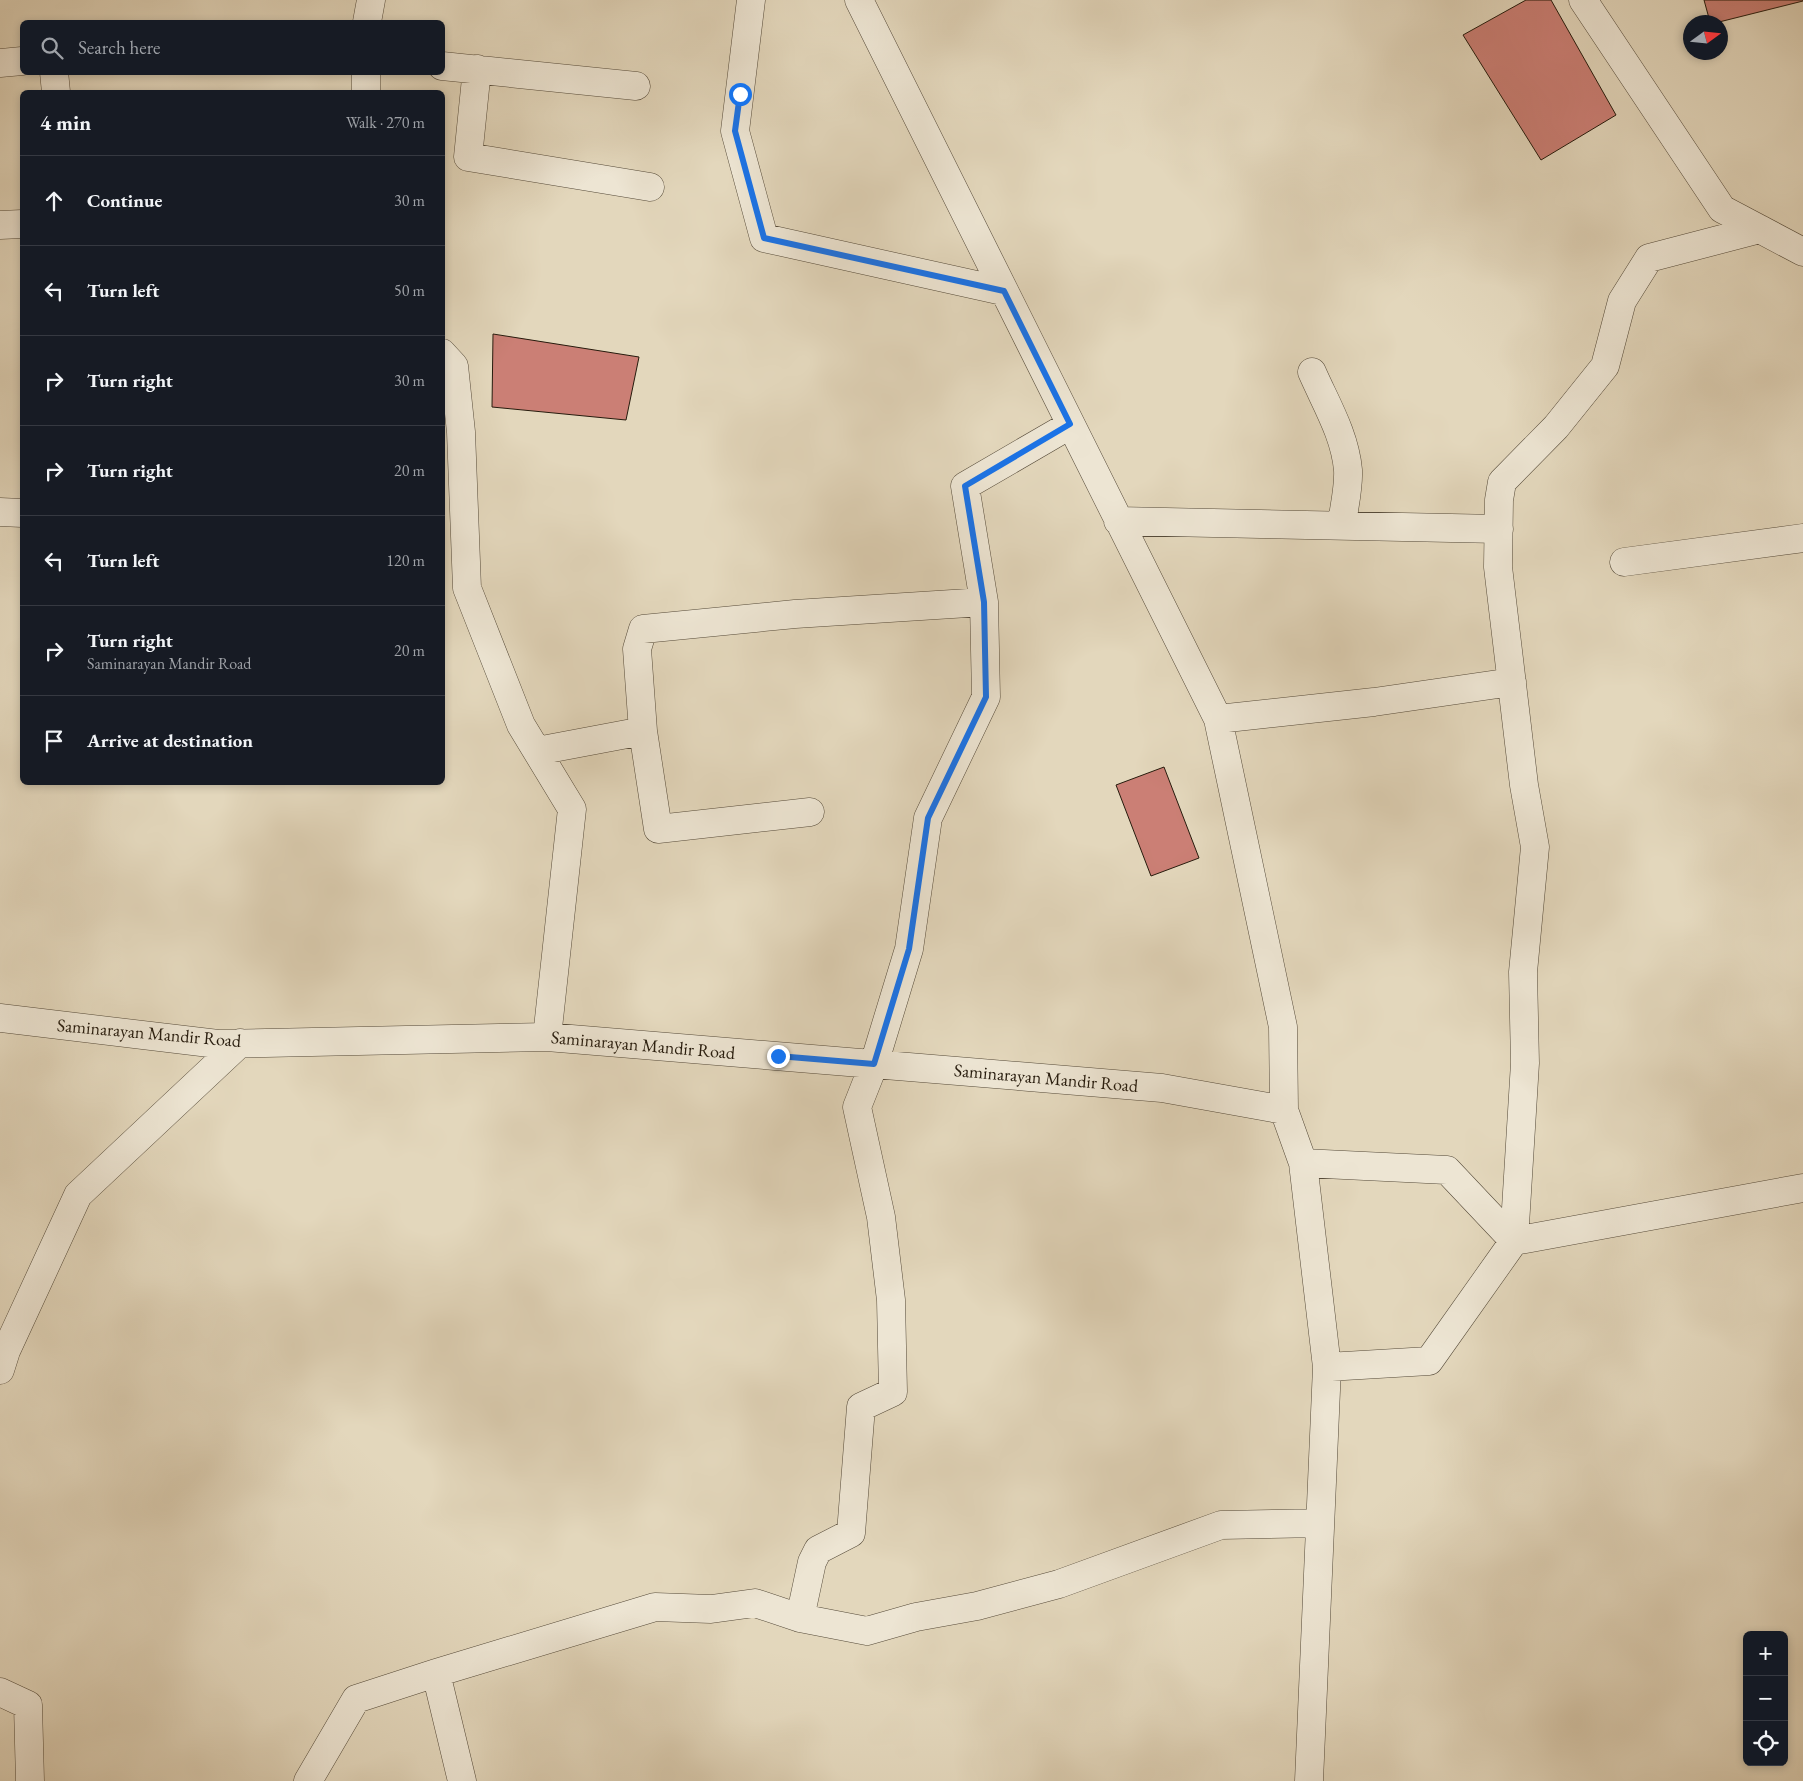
<!DOCTYPE html>
<meta charset="utf-8">
<style>
body{margin:0;font-family:"EB Garamond",serif;background:#242831;color:#f1f3f6}
.controls{position:absolute;right:15px;bottom:15px;display:grid;overflow:hidden;border-radius:8px;box-shadow:0 2px 8px #0003}
.controls button{width:45px;height:45px;display:grid;place-items:center;padding:0;border:0;border-bottom:1px solid #363941;background:#171b24;color:#f1f3f6;font:25px sans-serif}
.compass{position:absolute;left:1683px;top:15px;width:45px;height:45px;border-radius:50%;background:#171b24;box-shadow:0 2px 8px #0003;rotate:75deg}
.stop{position:absolute;width:15px;height:15px;margin:-11px;border:4px solid #1a73e8;border-radius:50%;background:#fff}
.stop.end{background:#1a73e8;border-color:#fff;box-shadow:0 1px 5px #0008}
.list{margin:0;padding:0;list-style:none}
h2{display:flex;justify-content:space-between;align-items:center;height:65px;margin:0;padding:0 20px;font-size:21px}
h2 small{font-size:16px;font-weight:400;color:#9ea1a6}
.list li{display:grid;grid-template-columns:32px 1fr auto;gap:15px;align-items:center;box-sizing:border-box;height:90px;padding:0 20px;border-top:1px solid #363941}
.list b{display:block;font-size:19px;white-space:nowrap}
.list p{margin:0;font-size:16px;white-space:nowrap;color:#9ea1a6}
.list em{font-size:16px;font-style:normal;color:#9ea1a6}
.icon{flex:none;width:28px;height:28px;fill:none;stroke:currentColor;stroke-width:2;stroke-linecap:round;stroke-linejoin:round}
.map{position:relative;flex:none;width:1803px;height:1781px;overflow:hidden}
.search{position:absolute;background:#171b24;box-shadow:0 2px 8px #0003;left:20px;top:20px;width:425px;height:55px;display:flex;align-items:center;gap:12px;box-sizing:border-box;padding:0 18px;border-radius:8px;color:#9ea1a6;font-size:19px}
.panel{position:absolute;background:#171b24;box-shadow:0 2px 8px #0003;left:20px;top:90px;width:425px;height:695px;border-radius:8px}
.map>svg:first-child{display:block}
.building{fill:#cb7f75;stroke:#261b0d}
.lines{fill:none;stroke-linecap:round;stroke-linejoin:round}
.minor-casing{stroke:#554a39;stroke-width:29}
.minor{stroke:#ede5d3;stroke-width:28}
.route{stroke:#1a73e8;stroke-width:6}
.labels{text-anchor:middle;stroke-width:4.5;stroke-linejoin:round;paint-order:stroke}
.street-label{font-size:18px;fill:#261b0d;stroke:#ede5d3}
</style>
<div class="map">
<svg width="1803" height="1781" viewBox="0 0 1803 1781">
<rect width="100%" height="100%" fill="#e3d7bc"/>
<filter id="stains"><feTurbulence type="fractalNoise" baseFrequency=".004" numOctaves="4"/><feColorMatrix values="0 0 0 0 .2 0 0 0 0 .09 0 0 0 0 .02 0 0 0 .5 -.17"/></filter>
<radialGradient id="worn" r=".72"><stop offset=".6" stop-color="#630" stop-opacity="0"/><stop offset="1" stop-color="#630" stop-opacity=".3"/></radialGradient>
<!-- building -->
<path class="building" d="M1526,0h25l65,115 -75,45 -78,-125z
M1704,0h99v1l-84,21h-9z
M493,334l146,23 -13,63 -134,-13z
M1164,767l35,91 -48,18 -35,-91z"/>
<g class="lines">
<!-- minor casing -->
<g class="minor-casing">
<path id="minor" d="M751,0l-16,131 29,107 239,53
M859,0l359,719 65,308 1,83 19,53 24,204 -18,414
M1583,0l139,209 81,43
M367,22l4,-22
M0,63l22,-2
M442,66l194,20
M477,69l-9,88 182,30
M54,72l2,20
M366,92v-20
M0,225l22,-1
M442,353l12,13 7,66 6,156 54,137 51,84 -25,228
M1312,372c14,32 33,63 36,98 1,17 -4,37 -6,54
M0,512l22,1
M1118,521l381,8
M1624,562l179,-24
M1218,719l156,-17 138,-20
M537,751l106,-20
M810,812l-152,17 -15,-98 -6,-82 6,-20 152,-15 189,-12
M0,1018l218,26 329,-7 615,51 122,22
M1303,1163l144,7 67,71
M1514,1241l289,-53
M1327,1367l102,-6 85,-120 11,-178 -2,-91 12,-125 -11,-62 -26,-218 1,-67 3,-18 54,-55 49,-61 17,-65 27,-43 111,-29
M0,1370l6,-19 72,-156 162,-152
M800,1618l12,-56 6,-12 33,-17 10,-126 32,-15 -2,-92 -10,-83 -24,-110 17,-43 35,-115 19,-131 58,-121 -2,-95 -19,-116 105,-61
M436,1673l26,108
M0,1692l28,13 2,76
M308,1781l48,-82 80,-26 219,-66 56,2 44,-6 45,15 67,13 49,-14 61,-11 82,-22 162,-59 99,-2"/>
</g>
<!-- minor -->
<use href="#minor" class="minor"/>
</g>
<g class="lines">
<!-- route -->
<path class="route" d="M740,94l-5,37 29,107 240,53 66,133 -105,62 19,116 2,95 -58,121 -19,131 -35,115 -96,-8"/>
</g>
<g class="labels">
<!-- street labels -->
<g class="street-label">
<text transform="translate(149 1033) rotate(5)" y="6">Saminarayan Mandir Road</text>
<text transform="translate(643 1045) rotate(5)" y="6">Saminarayan Mandir Road</text>
<text transform="translate(1046 1078) rotate(5)" y="6">Saminarayan Mandir Road</text>
</g>
</g>
<rect width="100%" height="100%" filter="url(#stains)"/>
<rect width="100%" height="100%" fill="url(#worn)"/>
</svg>
<div class="controls">
<button>+</button>
<button>−</button>
<button><svg class="icon" aria-label="locate" viewBox="0 0 24 24"><circle cx="12" cy="12" r="6"/><path d="M12 2v4M12 18v4M2 12h4M18 12h4"/></svg></button>
</div>
<svg class="compass" viewBox="-18 -18 36 36"><path d="M0-13l5 13h-10z" fill="#e53935"/><path d="M0 13l5-13h-10z" fill="#9ea1a6"/></svg>
<div class="stop" style="left:740px;top:94px"></div>
<div class="stop end" style="left:778px;top:1056px"></div>
<div class="search"><svg class="icon" aria-label="search" viewBox="0 0 24 24"><circle cx="10" cy="10" r="6"/><path d="M15 15l6 6"/></svg>Search here</div>
<section class="panel">
<h2>4 min<small>Walk · 270 m</small></h2>
<ul class="list">
<li><svg class="icon" aria-label="ahead" viewBox="0 0 24 24"><path d="M12 20V5M6 11l6-6 6 6"/></svg><div><b>Continue</b></div><em>30 m</em></li>
<li><svg class="icon" aria-label="left" viewBox="0 0 24 24"><path d="M17 20v-9H6M10 6l-5 5 5 5"/></svg><div><b>Turn left</b></div><em>50 m</em></li>
<li><svg class="icon" aria-label="right" viewBox="0 0 24 24"><path d="M7 20v-9h11M14 6l5 5-5 5"/></svg><div><b>Turn right</b></div><em>30 m</em></li>
<li><svg class="icon" aria-label="right" viewBox="0 0 24 24"><path d="M7 20v-9h11M14 6l5 5-5 5"/></svg><div><b>Turn right</b></div><em>20 m</em></li>
<li><svg class="icon" aria-label="left" viewBox="0 0 24 24"><path d="M17 20v-9H6M10 6l-5 5 5 5"/></svg><div><b>Turn left</b></div><em>120 m</em></li>
<li><svg class="icon" aria-label="right" viewBox="0 0 24 24"><path d="M7 20v-9h11M14 6l5 5-5 5"/></svg><div><b>Turn right</b><p>Saminarayan Mandir Road</p></div><em>20 m</em></li>
<li><svg class="icon" aria-label="arrive" viewBox="0 0 24 24"><path d="M6 21V4h12l-3 4 3 4H6"/></svg><div><b>Arrive at destination</b></div></li>
</ul>
</section>
</div>
